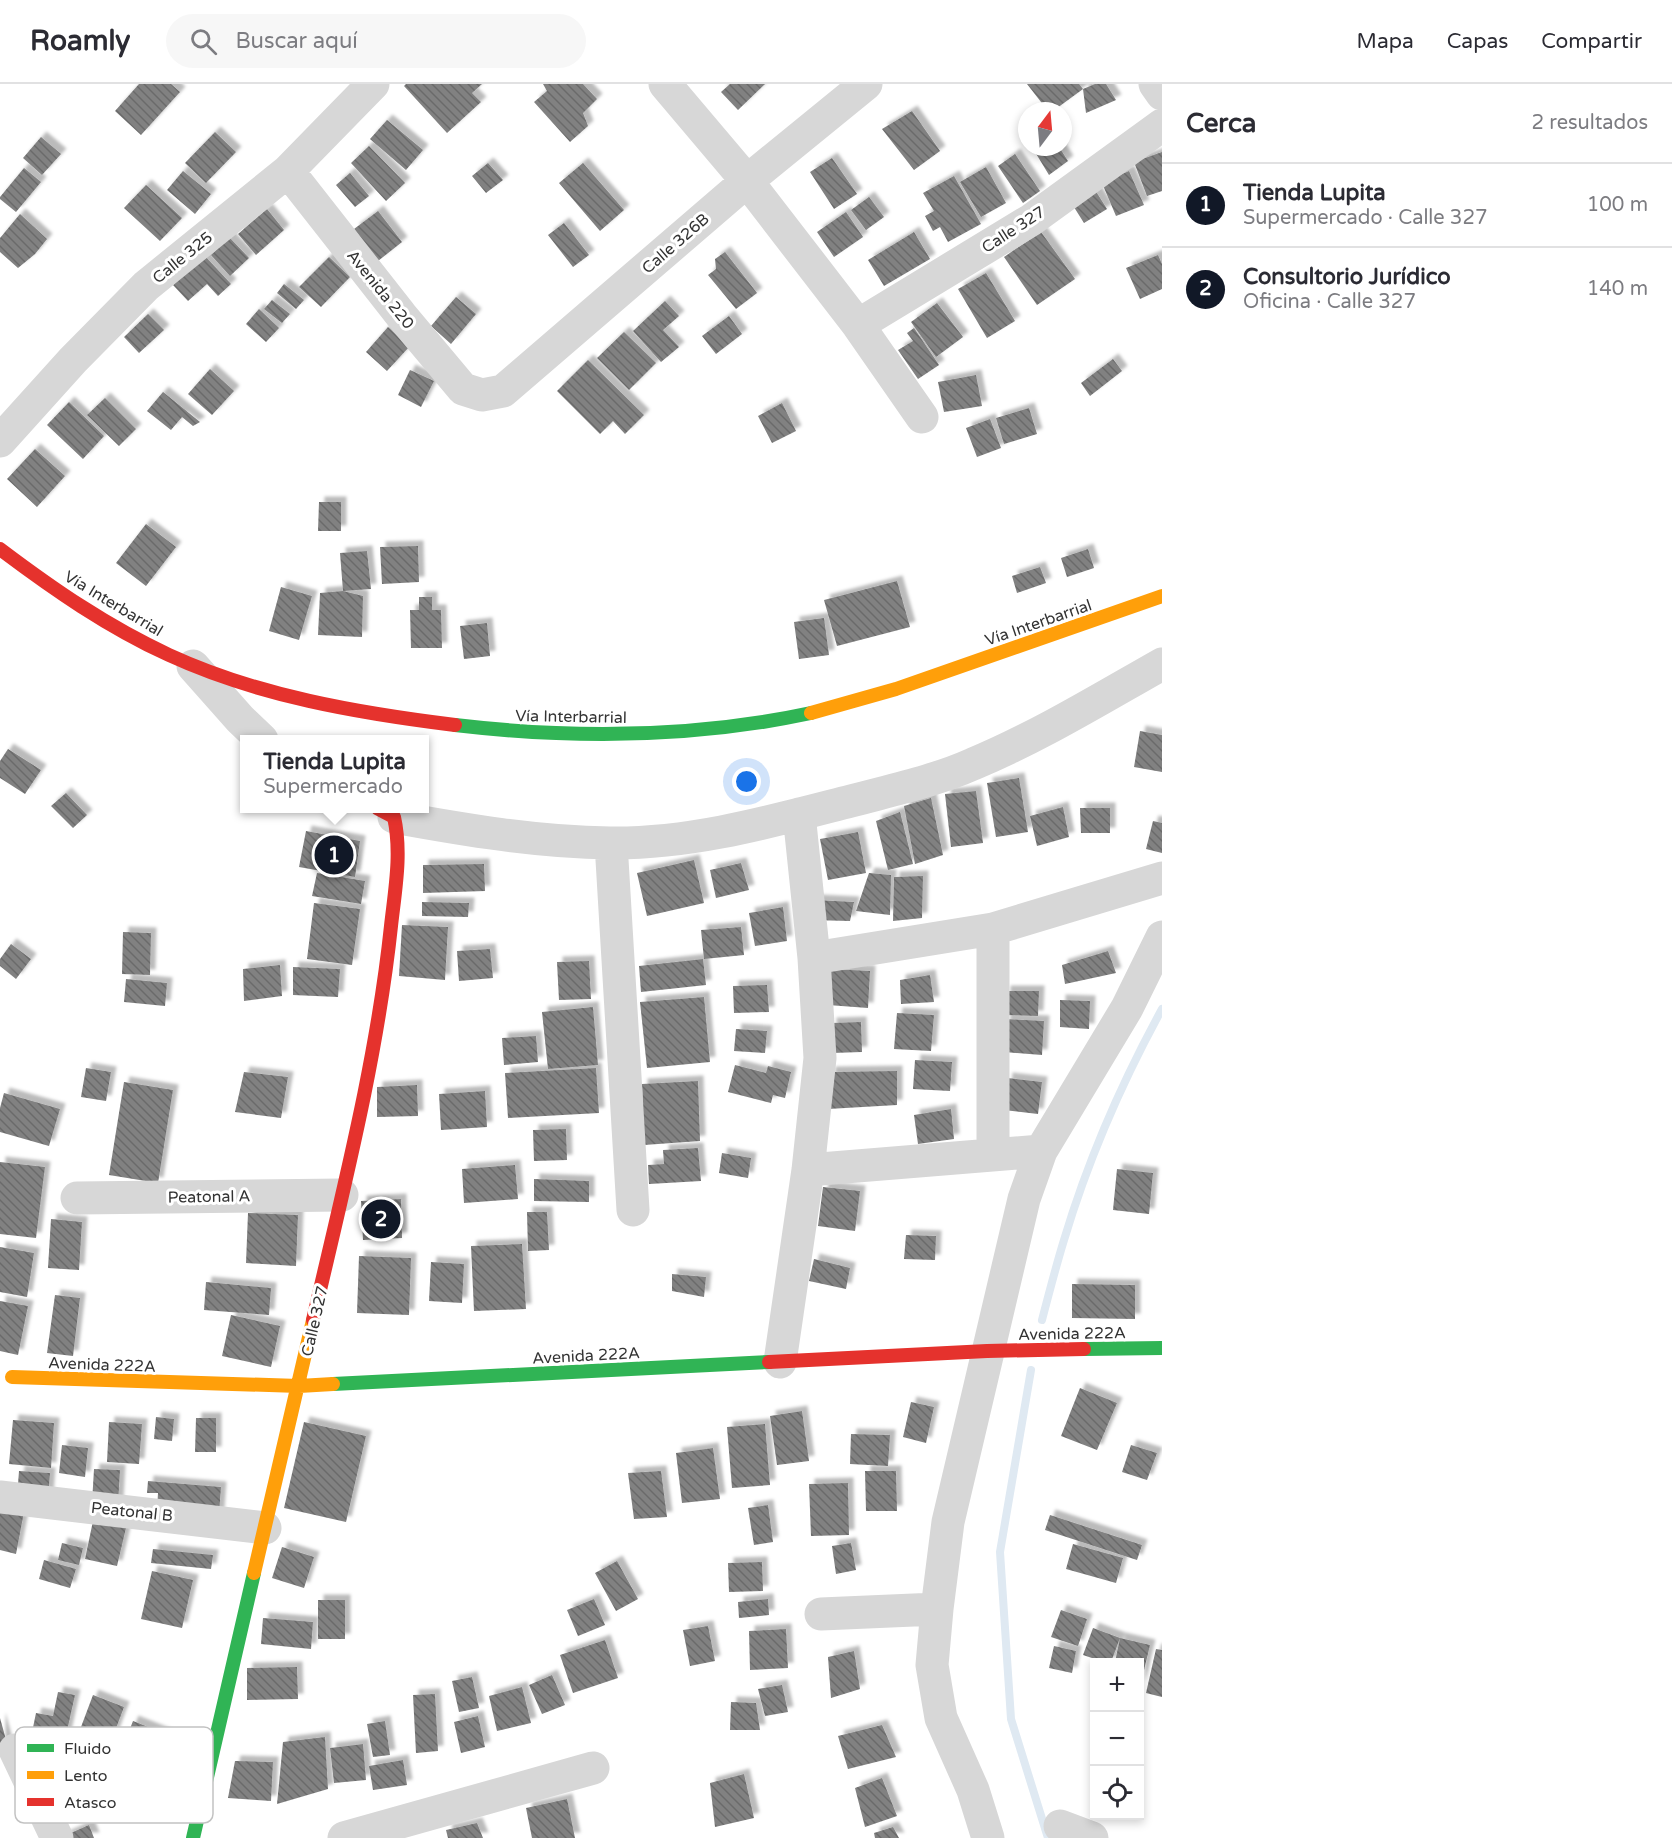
<!DOCTYPE html>
<html lang="es">
<meta charset="utf-8">
<style>
body{margin:0;font-family:"Varela Round",sans-serif;background:#f7f7f7;color:#2b2b33}
.controls{position:absolute;right:18px;bottom:18px;display:grid;overflow:hidden;border-radius:0px;box-shadow:0 3px 9px #0003}
.controls button{width:54px;height:54px;display:grid;place-items:center;padding:0;border:0;border-bottom:2px solid #e1e1e2;background:#fff;color:#2b2b33;font:30px sans-serif}
.compass{position:absolute;left:1018px;top:18px;width:54px;height:54px;border-radius:50%;background:#fff;box-shadow:0 3px 9px #0003;rotate:16deg}
.you{position:absolute;left:747px;top:698px;width:21px;height:21px;margin:-15px;border:4px solid #fff;border-radius:50%;background:#1a73e8;box-shadow:0 0 0 9px #1a73e833}
.badge{display:grid;place-items:center;width:39px;height:39px;border-radius:50%;background:#111827;color:#fff;font-size:20px;font-weight:700}
.pin{position:absolute;translate:-50% -50%;border:3px solid #fff;box-shadow:0 2px 6px #0006}
.popup{position:absolute;left:240px;top:651px;width:189px;height:78px;box-sizing:border-box;display:grid;place-content:center;border-radius:0px;background:#fff;filter:drop-shadow(0 2px 4px #0005);font-size:20px;white-space:nowrap;color:#7c7c81}
.popup b{font-size:22px;color:#2b2b33}
.popup::after{content:'';position:absolute;left:50%;top:100%;margin-left:-12px;border:12px solid transparent;border-top-color:#fff}
.list{margin:0;padding:0;list-style:none}
h2{display:flex;justify-content:space-between;align-items:center;height:78px;margin:0;padding:0 24px;font-size:26px}
h2 small{font-size:20px;font-weight:400;color:#7c7c81}
.list li{display:grid;grid-template-columns:39px 1fr auto;gap:18px;align-items:center;box-sizing:border-box;height:84px;padding:0 24px;border-top:2px solid #e1e1e2}
.list b{display:block;font-size:22px;white-space:nowrap}
.list p{margin:0;font-size:20px;white-space:nowrap;color:#7c7c81}
.list em{font-size:20px;font-style:normal;color:#7c7c81}
.icon{flex:none;width:33px;height:33px;fill:none;stroke:currentColor;stroke-width:2;stroke-linecap:round;stroke-linejoin:round}
.map{position:relative;flex:none;width:1162px;height:1754px;overflow:hidden}
header{display:flex;align-items:center;gap:36px;box-sizing:border-box;height:84px;padding:0 30px;background:#fff;border-bottom:2px solid #e1e1e2}
header strong{font-size:28px}
nav{display:flex;gap:33px;margin-inline-start:auto;font-size:21px}
.search{width:420px;height:54px;background:#f7f7f7;display:flex;align-items:center;gap:15px;box-sizing:border-box;padding:0 21px;border-radius:33px;color:#7c7c81;font-size:22px}
main{display:flex}
aside{flex:1;background:#fff}
.map>svg:first-child{display:block}
.lines{fill:none;stroke-linecap:round;stroke-linejoin:round}
.stream{stroke:#dfe9f2;stroke-width:8}
.building{fill:url(#building-back-hatch);filter:url(#shadow)}
.street{stroke:#d7d7d7;stroke-width:33}
.fast{stroke:#30b455;stroke-width:14}
.slow{stroke:#ff9f0a;stroke-width:14}
.jam{stroke:#e5322d;stroke-width:14}
.labels{text-anchor:middle;stroke-width:6;stroke-linejoin:round;paint-order:stroke}
.street-label{font-size:16px;fill:#333;stroke:#fff}
.key{fill:#fff;stroke:#c2c2c2;stroke-width:1.5}
.key-label{font-size:16px;fill:#333}
</style>
<header>
<strong>Roamly</strong>
<div class="search"><svg class="icon" aria-label="search" viewBox="0 0 24 24"><circle cx="10" cy="10" r="6"/><path d="M15 15l6 6"/></svg>Buscar aquí</div>
<nav><a>Mapa</a><a>Capas</a><a>Compartir</a></nav>
</header>
<main>
<div class="map">
<svg width="1162" height="1754" viewBox="0 0 1162 1754">
<defs>
<pattern id="building-back-hatch" width="6" height="6" patternUnits="userSpaceOnUse" patternTransform="scale(1.5)"><rect width="6" height="6" fill="#818181"/><path d="M-1 5l2 2M0 0l6 6M5-1l2 2" fill="none" stroke="#6a6a6a"/></pattern>
<filter id="shadow"><feDropShadow dx="5.5" dy="-5.5" stdDeviation="1.5" flood-color="#0004"/></filter>
</defs>
<rect width="100%" height="100%" fill="#fff"/>
<g class="lines">
<!-- stream -->
<path class="stream" d="M1042,1236c7,-27 14,-54 22,-80 24,-80 58,-158 98,-231
M1031,1286l-31,182 11,167 37,119"/>
</g>
<!-- building -->
<path class="building" d="M139,0h32l9,8 -39,43 -26,-24z
M406,0h76l-10,9 9,9 -34,31 -43,-47z
M543,0h40l14,15 -14,14 5,13 -18,16 -36,-40 13,-11z
M730,0h35l-27,26 -17,-18z
M1027,0h52l4,5 -30,22h-5z
M1095,0h11l10,16 -30,13 -3,-24z
M912,27l28,40 -26,19 -32,-41z
M387,36l36,30 -17,20 -36,-31z
M1027,36v18l-7,-12z
M215,48l21,20 -30,31 -21,-20z
M41,53l20,17 -19,21 -19,-17z
M369,62l36,37 -19,18 -35,-38z
M1032,63h27l9,14 -19,14z
M1162,68v39l-15,5 -13,-34z
M1015,70l25,37 -17,12 -25,-37z
M832,74l25,36 -23,15 -24,-37z
M488,79l15,17 -17,13 -14,-17z
M583,79l41,47 -24,21 -41,-48z
M986,83l20,36 -25,14 -21,-35z
M24,84l17,14 -25,30 -16,-13v-2z
M183,87l28,23 -16,20 -28,-24z
M1129,87l15,34 -28,11 -14,-33z
M350,89l19,23 -14,11 -19,-22z
M954,92l27,48 -33,18 -8,-15 -7,4 -8,-15 9,-5 -11,-18z
M146,101l36,33 -22,23 -36,-33z
M1095,106l12,19 -23,14 -12,-19z
M869,113l15,20 -18,13 -15,-20z
M267,125l17,21 -28,25 -18,-21z
M378,127l24,31 -24,19 -24,-32z
M846,128l17,25 -29,20 -17,-25z
M20,130l27,25 -12,15 -17,14 -18,-16v-14z
M564,139l25,32 -16,12 -25,-32z
M914,148l16,27 -46,27 -16,-26z
M1041,148l34,47 -38,26 -33,-48z
M229,153l20,21 -19,18 -19,-21z
M725,168l32,41 -21,16 -28,-34 8,-6 -1,-10z
M204,171l27,29 -13,12 -11,-12 -19,17 -15,-16z
M1158,171l4,9v25l-22,10 -14,-31z
M329,173l21,20 -29,30 -22,-20z
M986,189l29,48 -28,17 -29,-49z
M284,200l20,16 -8,9 -19,-16z
M456,213l20,17 -25,30 -20,-18z
M272,216l18,14 -8,9 -18,-14z
M665,217l14,15 -16,14 16,17 -18,15 -28,-31z
M937,219l26,34 -27,20 -25,-35z
M259,225l20,19 -13,14 -20,-18z
M148,230l16,16 -25,23 -15,-16z
M729,232l13,18 -26,20 -14,-18z
M388,243l21,20 -22,24 -21,-19z
M914,244l25,37 -21,14 -20,-29 15,-9 -6,-8z
M624,248l32,31 -27,27 -32,-32z
M1113,275l9,12 -32,25 -9,-13z
M588,276l56,55 -19,19 -12,-13 -13,13 -43,-43z
M210,285l24,22 -22,24 -24,-21z
M410,286l24,11 -13,26 -23,-12z
M976,291l6,31 -38,6 -6,-30z
M163,308l37,30 -7,4 -11,-9 -11,13 -24,-19z
M105,314l31,31 -17,17 -32,-31z
M69,318l35,34 -21,23 -36,-34z
M782,319l14,28 -24,12 -14,-27z
M1029,324l8,26 -33,10 -8,-26z
M990,335l11,29 -24,9 -11,-29z
M35,365l30,27 -28,31 -30,-28z
M319,418h22v29h-23z
M146,440l30,23 -30,39 -30,-23z
M418,462l1,36 -37,2 -2,-37z
M1088,465l6,19 -27,9 -6,-19z
M367,467l4,38 -28,2 20,5 -1,41 -44,-2 2,-42 23,-2 -3,-38z
M1040,483l6,16 -29,10 -5,-17z
M897,497l13,46 -73,19 -13,-46z
M281,503l31,9 -13,44 -30,-9z
M419,513h13v13h9l1,38h-31l-1,-38h9z
M824,534l5,37 -30,4 -5,-37z
M487,539l3,33 -26,3 -4,-33z
M1140,647l22,4v37l-28,-5z
M8,665l33,21 -16,24 -25,-16v-17z
M1019,694l9,54 -32,5 -9,-54z
M976,707l7,52 -32,4 -6,-53z
M66,709l21,22 -14,13 -22,-22z
M931,714l12,57 -28,9 -11,-58z
M1063,723l6,30 -32,9 -7,-30z
M1080,724h30v25h-29z
M900,728l13,52 -25,6 -12,-49z
M1153,737l9,2v30l-16,-4z
M306,747l54,10 -5,36 -56,-10z
M858,748l8,41 -38,7 -8,-41z
M694,776l10,43 -57,13 -10,-43z
M741,779l8,27 -33,8 -6,-28z
M484,780l1,27 -62,2v-28z
M317,789l48,8 -4,23 -49,-8z
M869,789l22,2 -1,40 -34,-4z
M923,792l-1,42 -29,3 1,-44z
M814,816l40,2 -4,19 -40,-1z
M422,818l47,1 -1,14 -46,-1z
M314,819l46,6 -8,56 -45,-6z
M783,823l4,34 -32,5 -6,-33z
M402,841l46,2 -3,53 -46,-4z
M741,843l3,28 -40,4 -3,-29z
M123,848l28,1 -1,42 -28,-1z
M11,860l20,15 -15,20 -16,-13v-7z
M490,865l3,29 -34,3 -2,-30z
M1108,867l8,22 -51,11 -3,-19z
M703,875l3,26 -65,7 -2,-26z
M589,877l2,38 -32,1 -2,-38z
M280,881l2,31 -38,5 -1,-32z
M293,883l47,2 -2,28 -45,-2z
M830,885l40,2 -2,37 -40,-3z
M930,891l4,27 -33,2 -1,-24z
M126,895l41,4 -2,23 -41,-4z
M767,901l2,27 -35,1 -1,-27z
M1005,907h34l-1,25 -33,-1z
M704,913l6,65 -63,6 -7,-66z
M1060,916l30,1 -1,28 -29,-2z
M593,923l5,58 -50,4 -6,-57z
M897,929l37,2 -3,36 -37,-2z
M1005,935l39,2 -2,34 -38,-3z
M861,938l1,30 -30,1 -1,-30z
M736,945l31,2 -2,22 -31,-2z
M536,952l2,26 -34,3 -2,-27z
M915,976l37,2 -2,29 -37,-2z
M735,981l31,8 2,-7 23,6 -6,26 -12,-3 -2,8 -43,-11z
M86,984l25,4 -5,29 -25,-4z
M596,984l3,45 -91,5 -3,-45z
M897,987v34l-69,4 2,-37z
M244,988l44,5 -7,41 -46,-6z
M1007,994l35,4 -4,32 -34,-4z
M698,997l2,60 -56,4 -2,-61z
M124,998l49,8 -15,93 -49,-8z
M417,1001l1,31 -41,1v-30z
M485,1007l2,36 -46,3 -2,-36z
M4,1009l56,16 -11,37 -49,-14v-24z
M951,1025l3,30 -36,5 -4,-29z
M566,1045l1,31 -33,1 -1,-31z
M698,1064l3,33 -52,3 -1,-19 16,-1 -1,-14z
M722,1069l29,5 -3,20 -29,-5z
M0,1078l45,5 -9,71 -36,-4z
M515,1081l3,34 -54,4 -2,-34z
M1117,1085l36,4 -4,41 -36,-4z
M534,1095l55,2v21l-55,-1z
M823,1103l37,4 -5,40 -37,-5z
M401,1115l1,39 -39,2 -2,-39z
M527,1128h20l2,38 -21,1z
M248,1129l50,2 -2,51 -50,-3z
M51,1135l31,3 -3,48 -31,-2z
M906,1151l30,1 -1,24 -31,-1z
M522,1160l4,65 -52,2 -3,-65z
M0,1163l34,6 -7,44 -27,-5z
M359,1172l52,2 -2,57 -52,-2z
M814,1175l36,9 -4,21 -37,-8z
M431,1178l33,2 -2,39 -33,-2z
M672,1190l34,3 -2,20 -32,-6z
M206,1198l65,6 -2,27 -65,-5z
M1072,1200l63,1v34l-63,-1z
M55,1211l25,3 -7,58 -26,-3z
M0,1217l28,5 -10,49 -18,-4z
M231,1231l49,11 -9,41 -49,-11z
M1080,1304l37,15 -20,47 -36,-14z
M911,1318l23,5 -8,36 -23,-6z
M802,1327l7,50 -32,4 -7,-49z
M156,1333l18,2 -2,22 -18,-2z
M196,1334h20v34h-21z
M13,1336l41,3 -3,45 -42,-4z
M109,1338l33,2 -3,40 -32,-2z
M304,1338l62,14 -20,86 -62,-14z
M765,1340l5,61 -38,3 -5,-61z
M851,1350l39,1 -2,31 -38,-2z
M62,1361l26,3 -3,29 -26,-4z
M1131,1361l26,8 -10,27 -25,-8z
M713,1364l7,51 -38,4 -6,-50z
M94,1385l26,1 -2,34 -26,-1z
M19,1387l31,2 -2,26 -31,-2z
M661,1387l6,46 -33,2 -6,-46z
M865,1387h31l1,40h-31z
M148,1397l73,6 -2,27 -62,-4 1,-17h-11z
M848,1399l1,52 -38,1 -2,-52z
M768,1421l5,37 -19,3 -6,-37z
M0,1423l24,5 -8,42 -16,-4z
M1050,1431l92,30 -5,15 -92,-30z
M93,1437l33,7 -9,38 -32,-7z
M62,1459l21,5 -4,17 -21,-5z
M851,1459l5,27 -20,4 -4,-28z
M1073,1460l50,14 -7,25 -50,-14z
M282,1463l32,10 -10,31 -32,-10z
M153,1465l60,6 -2,14 -60,-6z
M44,1476l32,9 -6,19 -31,-9z
M617,1477l21,38 -22,12 -21,-38z
M762,1478l1,29 -34,1 -1,-29z
M152,1487l41,9 -11,48 -41,-9z
M594,1515l11,26 -27,11 -11,-26z
M768,1515l1,16 -30,3 -1,-16z
M318,1516h27v39h-27z
M1061,1526l26,9 -9,27 -27,-9z
M263,1534l50,4 -2,27 -50,-5z
M708,1542l7,35 -25,5 -7,-36z
M1093,1544l27,10 -9,24h-7l-21,-7z
M786,1545l2,39 -38,2 -1,-39z
M1120,1554l30,7 -10,42v-25h-25z
M605,1556l13,38 -45,15 -13,-38z
M1054,1562l22,5 -4,22 -23,-5z
M1156,1565l6,1v47l-16,-4z
M854,1567l6,38 -29,9 -3,-41z
M297,1583l1,32 -51,1v-32z
M552,1591l13,30 -23,9 -13,-29z
M472,1593l7,31 -20,4 -7,-31z
M782,1601l6,27 -23,4 -7,-27z
M522,1603l9,36 -34,8 -8,-35z
M58,1608l17,3 -12,54 -33,-7 6,-29 17,3z
M435,1610l3,57 -22,2 -3,-58z
M93,1611l31,12 -12,32 -31,-12z
M731,1618l25,1 4,27h-30z
M478,1632l7,31 -24,6 -7,-31z
M0,1634l10,36 -10,3z
M133,1637l48,19 -23,56 -47,-19z
M385,1637l5,34 -17,2 -6,-33z
M882,1641l14,32 -48,12 -10,-33z
M325,1653l3,52 -51,15 6,-62z
M363,1660l3,36 -32,3 -4,-35z
M403,1676l4,25 -34,5 -4,-24z
M235,1677l38,1 -2,39 -43,-3z
M744,1690l10,44 -39,9 -5,-44z
M882,1694l15,38 -32,11 -10,-39z
M567,1715l8,39h-43l-6,-30z
M477,1739l6,15h-35l-2,-8z
M89,1741l5,13h-29l-1,-2z
M893,1743l6,11h-24l-1,-5z"/>
<g class="lines">
<!-- street -->
<path class="street" d="M665,0l82,97 111,144 64,92
M1155,0l7,10
M288,87l113,144 62,74 19,6 21,-4 244,-210 119,-97
M858,241l173,-105 131,-95
M0,357l73,-81 73,-74 142,-115 85,-87
M193,582l47,53 22,21
M394,733c71,13 144,25 216,26 82,1 163,-22 241,-42 41,-11 84,-20 122,-37 65,-27 127,-65 189,-100
M611,759l22,367
M993,845v225
M814,874l179,-29 169,-51
M808,1086l233,-19
M77,1114l265,-3
M780,1278l28,-192 12,-112 -6,-100 -15,-144
M0,1413l265,31
M821,1530l116,-5
M15,1666l42,88
M1060,1742l32,12
M344,1754l249,-70
M988,1754l-15,-48 -32,-72 -9,-53 5,-56 11,-87 76,-323 17,-48 86,-143 35,-71"/>
<!-- fast -->
<path class="fast" d="M455,641c119,14 239,13 356,-12
M1084,1265l78,-1
M333,1300l436,-22
M193,1754l61,-265"/>
<!-- slow -->
<path class="slow" d="M811,629l85,-24 266,-93
M12,1293l287,9 34,-2
M254,1489l59,-253"/>
<!-- jam -->
<path class="jam" d="M0,465c53,40 108,78 169,106 89,41 189,58 286,70
M313,1236c30,-130 64,-261 78,-394 4,-36 11,-73 3,-109l-17,-9
M769,1278l218,-11 97,-2"/>
</g>
<g class="labels">
<!-- street labels -->
<g class="street-label">
<text transform="translate(1013 145) rotate(-33)" y="6">Calle 327</text>
<text transform="translate(675 159) rotate(-41)" y="6">Calle 326B</text>
<text transform="translate(182 173) rotate(-39)" y="6">Calle 325</text>
<text transform="translate(381 205) rotate(51)" y="6">Avenida 220</text>
<text transform="translate(114 519) rotate(31)" y="6">Vía Interbarrial</text>
<text transform="translate(1038 538) rotate(-19)" y="6">Vía Interbarrial</text>
<text transform="translate(571 632) rotate(1)" y="6">Vía Interbarrial</text>
<text transform="translate(209 1112) rotate(-1)" y="6">Peatonal A</text>
<text transform="translate(314 1237) rotate(-77)" y="6">Calle 327</text>
<text transform="translate(1072 1249) rotate(-1)" y="6">Avenida 222A</text>
<text transform="translate(586 1271) rotate(-3)" y="6">Avenida 222A</text>
<text transform="translate(102 1280) rotate(2)" y="6">Avenida 222A</text>
<text transform="translate(132 1427) rotate(6)" y="6">Peatonal B</text>
</g>
</g>
<!-- legend -->
<rect x="15" y="1643" width="198" height="96" rx="9" class="key"/>
<rect x="27" y="1660" width="27" height="8" fill="#30b455"/>
<rect x="27" y="1687" width="27" height="8" fill="#ff9f0a"/>
<rect x="27" y="1714" width="27" height="8" fill="#e5322d"/>
<g class="key-label">
<text x="64" y="1670">Fluido</text>
<text x="64" y="1697">Lento</text>
<text x="64" y="1724">Atasco</text>
</g>
</svg>
<div class="controls">
<button>+</button>
<button>−</button>
<button><svg class="icon" aria-label="locate" viewBox="0 0 24 24"><circle cx="12" cy="12" r="6"/><path d="M12 2v4M12 18v4M2 12h4M18 12h4"/></svg></button>
</div>
<svg class="compass" viewBox="-18 -18 36 36"><path d="M0-13l5 13h-10z" fill="#e53935"/><path d="M0 13l5-13h-10z" fill="#7c7c81"/></svg>
<div class="you"></div>
<div class="pin badge" style="left:334px;top:771px">1</div>
<div class="popup"><b>Tienda Lupita</b>Supermercado</div>
<div class="pin badge" style="left:381px;top:1135px">2</div>
</div>
<aside>
<h2>Cerca<small>2 resultados</small></h2>
<ul class="list">
<li><span class="badge">1</span><div><b>Tienda Lupita</b><p>Supermercado · Calle 327</p></div><em>100 m</em></li>
<li><span class="badge">2</span><div><b>Consultorio Jurídico</b><p>Oficina · Calle 327</p></div><em>140 m</em></li>
</ul>
</aside>
</main>
